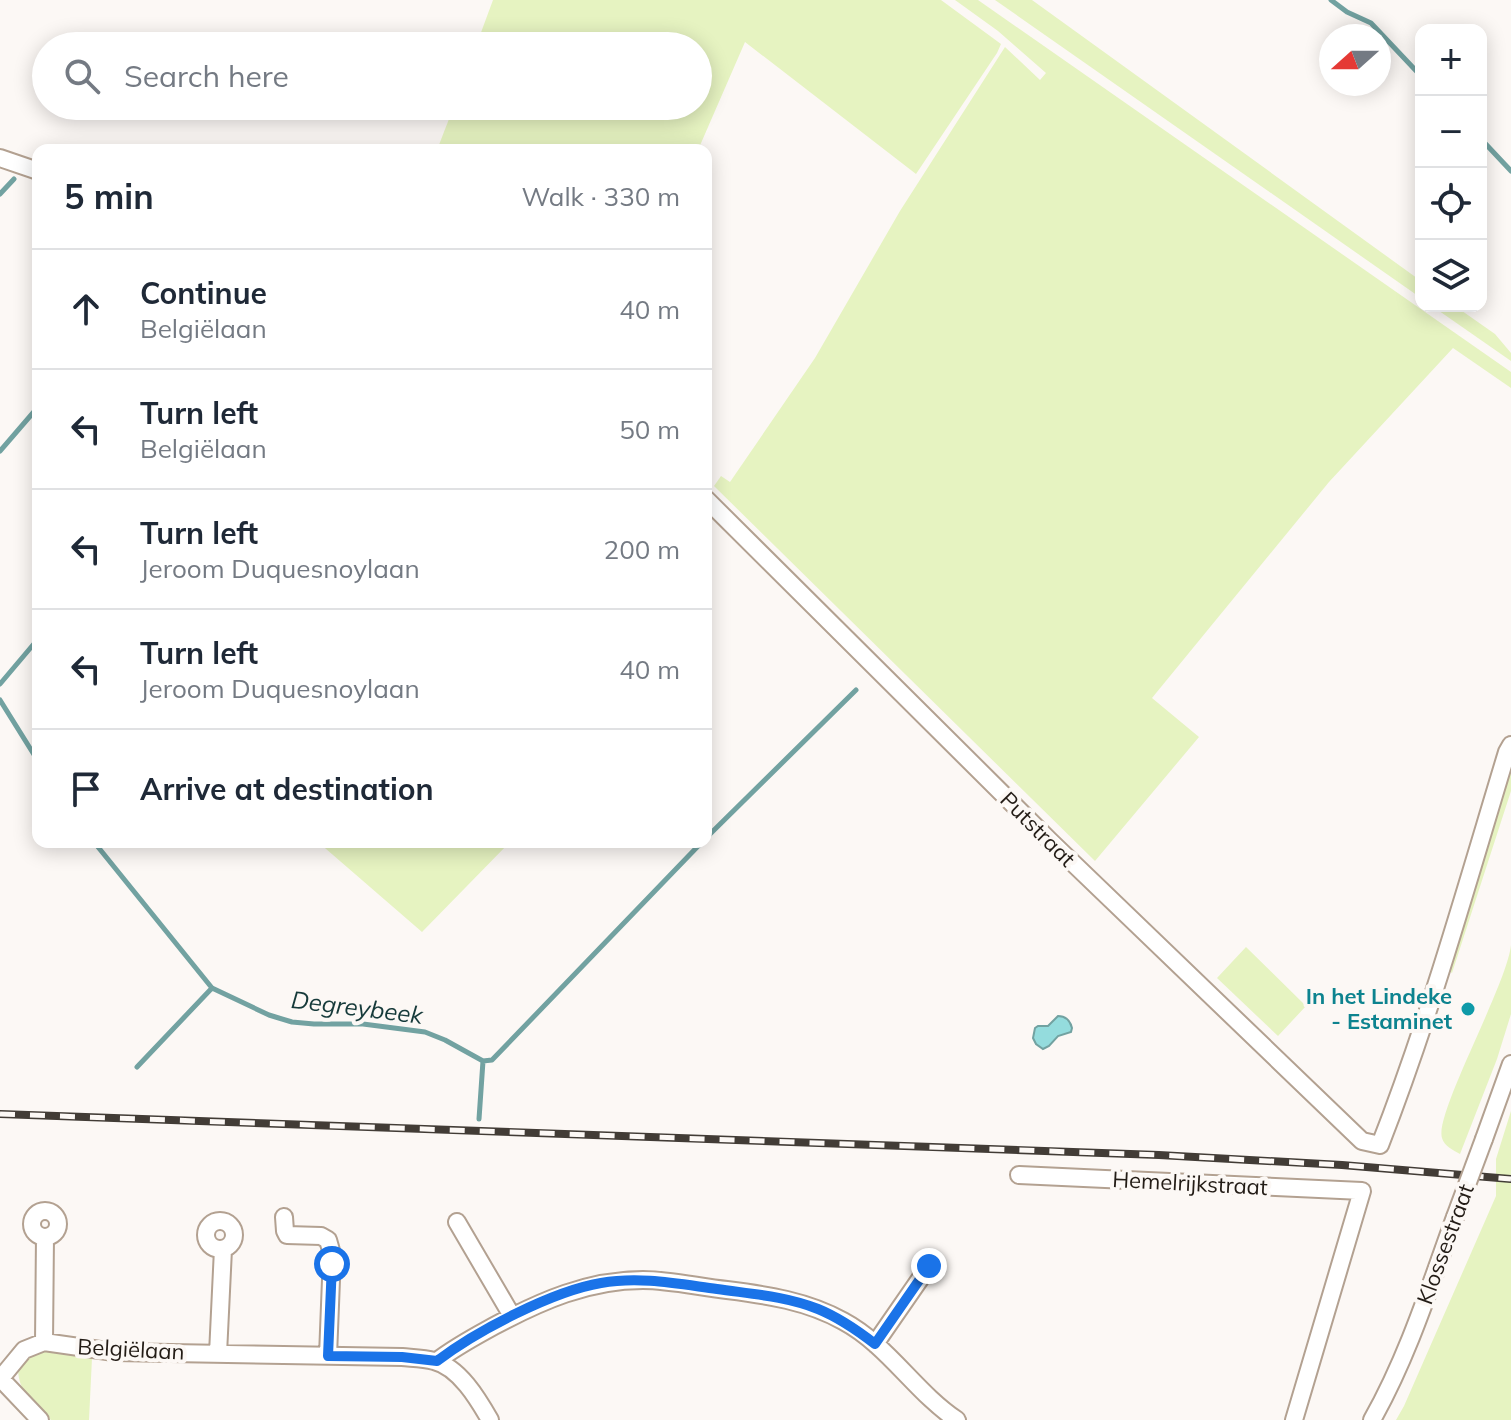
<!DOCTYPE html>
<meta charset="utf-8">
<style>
body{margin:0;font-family:Mulish,sans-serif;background:#f6f6f7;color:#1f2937}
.controls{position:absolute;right:24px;top:24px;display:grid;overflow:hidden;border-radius:16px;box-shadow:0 4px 20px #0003}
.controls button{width:72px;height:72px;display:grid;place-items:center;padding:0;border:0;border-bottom:2px solid #e0e1e3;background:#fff;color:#1f2937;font:40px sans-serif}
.compass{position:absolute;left:1319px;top:24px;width:72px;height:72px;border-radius:50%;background:#fff;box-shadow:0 4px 20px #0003;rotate:249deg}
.stop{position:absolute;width:24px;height:24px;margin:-18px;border:6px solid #1a73e8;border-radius:50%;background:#fff}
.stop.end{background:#1a73e8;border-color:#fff;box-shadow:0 2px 8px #0008}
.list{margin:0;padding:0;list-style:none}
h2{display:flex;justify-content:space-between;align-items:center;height:104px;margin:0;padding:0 32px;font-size:34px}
h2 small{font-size:26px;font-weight:400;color:#747a83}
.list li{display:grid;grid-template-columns:52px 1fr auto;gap:24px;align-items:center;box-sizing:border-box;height:120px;padding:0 32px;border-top:2px solid #e0e1e3}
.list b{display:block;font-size:30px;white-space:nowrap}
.list p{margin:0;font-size:26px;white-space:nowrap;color:#747a83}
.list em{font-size:26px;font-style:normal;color:#747a83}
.icon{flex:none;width:44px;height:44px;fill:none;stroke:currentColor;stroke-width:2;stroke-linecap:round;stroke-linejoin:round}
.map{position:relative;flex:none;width:1511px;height:1420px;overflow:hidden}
.search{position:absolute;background:#fff;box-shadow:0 4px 20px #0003;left:32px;top:32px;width:680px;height:88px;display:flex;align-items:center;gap:20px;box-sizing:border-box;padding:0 28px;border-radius:44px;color:#747a83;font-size:30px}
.panel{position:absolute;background:#fff;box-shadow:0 4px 20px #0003;left:32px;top:144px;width:680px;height:704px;border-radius:16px}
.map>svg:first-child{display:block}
.green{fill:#e6f3c1}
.water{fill:#94dcdd;stroke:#72a2a1;stroke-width:2}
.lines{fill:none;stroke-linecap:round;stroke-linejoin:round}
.stream{stroke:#72a2a1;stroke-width:5}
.minor-casing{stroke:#b3a191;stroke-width:20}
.minor{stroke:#fff;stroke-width:16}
.rail-casing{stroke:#423c36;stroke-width:8}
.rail{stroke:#fcf8f5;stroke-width:5;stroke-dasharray:15;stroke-linecap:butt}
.minor-bridge-casing{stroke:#b3a191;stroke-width:20;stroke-linecap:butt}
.minor-bridge{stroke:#fff;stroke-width:16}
.route{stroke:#1a73e8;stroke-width:10}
.culture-dot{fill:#0f9aa8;stroke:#fcf8f5;stroke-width:3}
.labels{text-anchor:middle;stroke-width:8;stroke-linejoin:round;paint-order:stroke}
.street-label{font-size:22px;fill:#231c16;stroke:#fcf8f5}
.culture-label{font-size:22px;font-weight:bold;fill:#0d838f;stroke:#fcf8f5;text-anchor:end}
.water-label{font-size:24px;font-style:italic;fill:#163a3a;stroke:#fcf8f5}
</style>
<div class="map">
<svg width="1511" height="1420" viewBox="0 0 1511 1420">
<rect width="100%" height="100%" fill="#fcf8f5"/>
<!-- green -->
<path class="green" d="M493,0h448l60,44 -4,9 -81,121 -171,-132 -47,108h-261l17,-44h244v-60h-222z
M955,0h23l533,372v16l-58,-40 -124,134 -177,216 47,39 -104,124 -381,-375 7,-10 9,6 85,-124 85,-147 105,-164 35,33 6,-7 -48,-42z
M995,0h37l389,281v17z
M1432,306h23l40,28 16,19v8z
M1511,769v22l-59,182 -4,-3z
M318,842h192l-88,90z
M1511,945v69l-14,45 -37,95c-7,-4 -16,-8 -18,-16 -8,-24 65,-153 69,-193z
M1246,947l60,59 -28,30 -61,-58z
M1511,1111v309h-115l8,-14 92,-210v-37z
M43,1351l49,7 -3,62h-38c-16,-16 -32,-26 -33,-50l13,-17z"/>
<!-- water -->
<path class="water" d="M1058,1016c8,0 12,4 14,12l-1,4 -13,4 -9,10 -6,3 -7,-5 -3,-6 2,-10 3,-2h10z"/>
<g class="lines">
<!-- stream -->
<path class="stream" d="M1331,0l16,12 24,11 50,53
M1481,139l30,32
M0,194l14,-15
M0,451l38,-44
M0,684l38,-45
M0,700l38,61
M706,838l150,-148
M94,842l118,146 57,27 23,7 22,2h49l62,8 20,8 38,21 -4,58
M483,1061l9,-1 210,-218
M137,1067l75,-79"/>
<!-- minor casing -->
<g class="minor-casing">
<path id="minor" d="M0,158l38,13
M706,499l343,341 313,301 18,4c50,-128 87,-261 127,-393l4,-7
M1484,1139l27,-75
M1019,1175l343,16 -68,229
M32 1224a13 13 0 1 1 26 0a13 13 0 1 1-26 0Z
M284,1217l1,14 2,4 34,1 7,4 4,14 -4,102
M206 1235a14 14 0 1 1 28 0a14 14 0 1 1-28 0Z
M457,1222l55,94
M44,1342l1,-105
M875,1344l54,-78
M218,1354l5,-105
M437,1361c18,-14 37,-24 57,-35 47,-25 94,-46 149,-46 27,0 56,7 84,10 40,5 80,11 116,31 45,24 72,71 114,99
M0,1378l40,42
M1,1378l23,-28 20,-8 70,10 288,5c10,1 22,1 32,4 25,6 44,38 56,59
M1372,1420c36,-64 58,-134 83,-203"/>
</g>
<!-- minor -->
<use href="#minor" class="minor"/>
<!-- rail casing -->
<g class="rail-casing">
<path id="rail" d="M0,1114l1159,41 183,10 169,14"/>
</g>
<!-- rail -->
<use href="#rail" class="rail"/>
<!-- minor-bridge casing -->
<g class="minor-bridge-casing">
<path id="minor-bridge" d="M1455,1217l29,-78"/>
</g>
<!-- minor-bridge -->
<use href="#minor-bridge" class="minor-bridge"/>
</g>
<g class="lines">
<!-- route -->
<path class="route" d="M332,1264l-4,92 74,1 35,4c39,-30 116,-70 164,-78 39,-7 78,1 116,6 34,5 68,7 101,20 22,9 39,21 57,35l54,-78"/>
</g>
<!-- markers -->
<circle class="culture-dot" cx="1468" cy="1009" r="8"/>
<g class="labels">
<!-- street labels -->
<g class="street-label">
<text transform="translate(1038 829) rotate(45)" y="8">Putstraat</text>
<text transform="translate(1190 1183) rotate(3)" y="8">Hemelrijkstraat</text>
<text transform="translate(1445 1244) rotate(-70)" y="8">Klossestraat</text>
<text transform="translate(131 1349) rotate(3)" y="8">Belgiëlaan</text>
</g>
<!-- culture labels -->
<g class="culture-label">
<text x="1452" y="1004">In het Lindeke<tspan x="1452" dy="25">- Estaminet</tspan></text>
</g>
<!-- water labels -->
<g class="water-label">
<text transform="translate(357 1008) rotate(7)" y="8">Degreybeek</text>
</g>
</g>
</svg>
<div class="controls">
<button>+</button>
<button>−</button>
<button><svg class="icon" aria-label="locate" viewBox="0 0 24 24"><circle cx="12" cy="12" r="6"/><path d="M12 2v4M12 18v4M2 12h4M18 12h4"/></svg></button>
<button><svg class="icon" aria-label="layers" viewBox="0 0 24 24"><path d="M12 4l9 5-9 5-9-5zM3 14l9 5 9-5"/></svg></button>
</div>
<svg class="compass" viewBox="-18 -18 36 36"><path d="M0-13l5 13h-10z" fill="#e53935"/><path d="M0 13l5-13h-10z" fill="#747a83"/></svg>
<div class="stop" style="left:332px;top:1264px"></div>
<div class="stop end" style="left:929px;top:1266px"></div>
<div class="search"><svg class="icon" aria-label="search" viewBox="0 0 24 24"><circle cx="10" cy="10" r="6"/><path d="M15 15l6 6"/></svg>Search here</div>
<section class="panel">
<h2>5 min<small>Walk · 330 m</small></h2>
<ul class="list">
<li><svg class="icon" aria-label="ahead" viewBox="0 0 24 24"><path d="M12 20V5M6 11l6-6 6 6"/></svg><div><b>Continue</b><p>Belgiëlaan</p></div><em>40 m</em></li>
<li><svg class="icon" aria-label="left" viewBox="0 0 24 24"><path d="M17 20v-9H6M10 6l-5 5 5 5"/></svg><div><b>Turn left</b><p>Belgiëlaan</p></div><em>50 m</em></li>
<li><svg class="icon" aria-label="left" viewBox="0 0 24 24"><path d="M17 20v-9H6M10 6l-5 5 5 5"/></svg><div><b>Turn left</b><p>Jeroom Duquesnoylaan</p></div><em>200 m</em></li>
<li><svg class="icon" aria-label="left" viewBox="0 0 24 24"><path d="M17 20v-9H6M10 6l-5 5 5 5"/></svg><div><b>Turn left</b><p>Jeroom Duquesnoylaan</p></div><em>40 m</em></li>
<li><svg class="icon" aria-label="arrive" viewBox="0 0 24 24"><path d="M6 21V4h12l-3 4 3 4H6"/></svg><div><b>Arrive at destination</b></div></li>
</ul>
</section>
</div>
